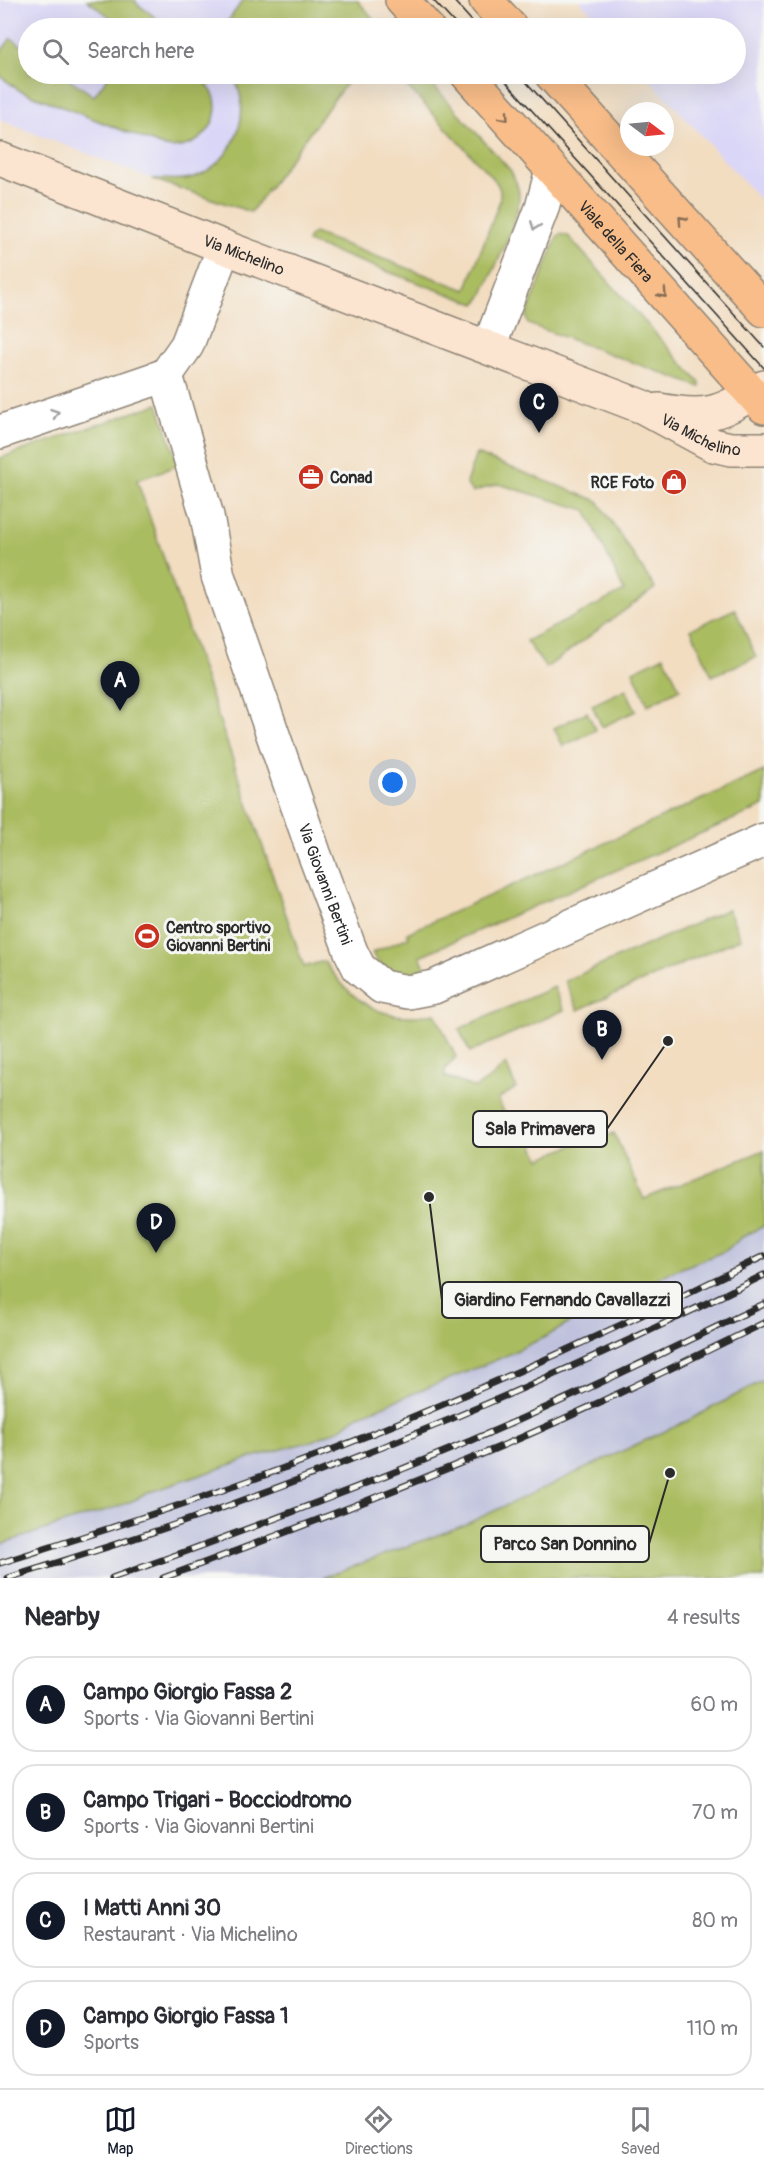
<!DOCTYPE html>
<meta charset="utf-8">
<style>
body{margin:0;font-family:Pangolin,sans-serif;background:#f2f2f3;color:#2b2b33}
.compass{position:absolute;left:620px;top:102px;width:54px;height:54px;border-radius:50%;background:#fff;box-shadow:0 6px 24px #0002;rotate:106deg}
.you{position:absolute;left:393px;top:783px;width:21px;height:21px;margin:-15px;border:4px solid #fff;border-radius:50%;background:#1a73e8;box-shadow:0 0 0 9px #1a73e833}
.badge{display:grid;place-items:center;width:39px;height:39px;border-radius:50%;background:#111827;color:#fff;font-size:20px;font-weight:700}
.pin{position:absolute;translate:-50% -50px;filter:drop-shadow(0 2px 3px #0008)}
.pin::after{content:'';position:absolute;top:32px;width:21px;height:18px;background:inherit;clip-path:polygon(0 0,100% 0,50% 100%)}
.list{margin:0;padding:0;list-style:none}
h2{display:flex;justify-content:space-between;align-items:center;height:78px;margin:0;padding:0 24px;font-size:26px}
h2 small{font-size:20px;font-weight:400;color:#7c7c81}
.list li{display:grid;grid-template-columns:39px 1fr auto;gap:18px;align-items:center;box-sizing:border-box;height:96px;margin:0 12px 12px;padding:0 12px;border:2px solid #e1e1e2;border-radius:24px}
.list b{display:block;font-size:22px;white-space:nowrap}
.list p{margin:0;font-size:20px;white-space:nowrap;color:#7c7c81}
.list em{font-size:20px;font-style:normal;color:#7c7c81}
.icon{flex:none;width:33px;height:33px;fill:none;stroke:currentColor;stroke-width:2;stroke-linecap:round;stroke-linejoin:round}
.map{position:relative;flex:none;width:764px;height:1578px;overflow:hidden}
.search{position:absolute;background:#fff;box-shadow:0 6px 24px #0002;left:18px;right:18px;top:18px;height:66px;display:flex;align-items:center;gap:15px;box-sizing:border-box;padding:0 21px;border-radius:33px;color:#7c7c81;font-size:22px}
.sheet{height:510px;background:#fff}
nav{display:flex;justify-content:space-around;align-items:center;box-sizing:border-box;height:84px;border-top:2px solid #e1e1e2;background:#fff;font-size:16px;color:#7c7c81}
nav a{display:grid;justify-items:center;gap:3px}
nav .on{color:#111827}
.map>svg:first-child{display:block}
.built{fill:#dad6f7}
.industrial{fill:#c0c2dd}
.green{fill:#aabc60;stroke:#6a7446;stroke-width:1.5}
.lines{fill:none;stroke-linecap:round;stroke-linejoin:round}
.street-casing{stroke:#8e8476;stroke-width:36}
.secondary-casing{stroke:#8e8476;stroke-width:36}
.primary-casing{stroke:#8e8476;stroke-width:36}
.street{stroke:#fff;stroke-width:33}
.secondary{stroke:#fce5d0;stroke-width:33}
.primary{stroke:#f8bd89;stroke-width:33}
.tram{stroke:#2b2b2b;stroke-width:1.5}
.rail-casing{stroke:#2b2b2b;stroke-width:7}
.rail{stroke:#f6f6f2;stroke-width:4.5;stroke-dasharray:14;stroke-linecap:butt}
.oneway{stroke:#876d55}
.oneway2{stroke:#a0a0a0}
.labels{text-anchor:middle;stroke-width:6;stroke-linejoin:round;paint-order:stroke}
.street-label{font-size:16px;fill:#2b2b2b;stroke:#f6f6f2}
.poi-label{font-size:16px;font-weight:bold;fill:#2b2b2b;stroke:#f6f6f2;text-anchor:start}
.leader{fill:none;stroke:#2b2b2b;stroke-width:2}
.callout-dot{fill:#2b2b2b;stroke:#f6f6f2;stroke-width:2}
.callout{fill:#f6f6f2;stroke:#2b2b2b;stroke-width:2}
.callout-label{font-size:18px;text-anchor:middle;font-weight:bold;fill:#2b2b2b}
</style>
<div class="map">
<svg width="764" height="1578" viewBox="0 0 764 1578">
<rect width="100%" height="100%" fill="#f6f6f2"/>
<filter id="ink" filterUnits="userSpaceOnUse"><feTurbulence type="fractalNoise" baseFrequency=".0167" numOctaves="2"/><feDisplacementMap in="SourceGraphic" scale="12" xChannelSelector="R" yChannelSelector="G"/><feConvolveMatrix kernelMatrix="1 2 1 2 8 2 1 2 1" color-interpolation-filters="sRGB"/></filter>
<filter id="wash" filterUnits="userSpaceOnUse"><feTurbulence type="fractalNoise" baseFrequency=".008" numOctaves="4" result="noise"/><feDisplacementMap in="SourceGraphic" scale="24" xChannelSelector="R" yChannelSelector="G"/><feGaussianBlur stdDeviation="1.35" result="paint"/><feColorMatrix in="noise" values="0 0 0 0 0 0 0 0 0 0 0 0 0 0 0 0 0 1.4 0 .05"/><feComposite in="paint" operator="in"/></filter>
<g filter="url(#wash)">
<rect width="100%" height="100%" fill="#f2ddc1"/>
<!-- built -->
<path class="built" d="M0,0h357l25,28h-354v46h325l-102,138 -99,-33 -152,-59z
M579,0h185v204l-119,-130h91v-46h-131z"/>
<!-- industrial -->
<path class="industrial" d="M764,1173v207l-75,40 -227,106 -140,52h-322v-96z"/>
<!-- green -->
<path class="green" d="M87,0h49v3l34,25h-45z
M243,0h114l25,28h-159z
M11,38l17,12v24h34l32,22 16,-22h102l-7,8c4,5 9,11 10,17 6,30 -22,53 -50,48l-146,-57 -19,-14v-23z
M231,74h122l-102,138 -99,-33c14,-1 28,3 42,-2 40,-13 62,-68 37,-103z
M390,74h33l88,97c4,9 9,18 8,27 -2,28 -26,72 -37,98l-6,8 -169,-62 2,-5 5,-4 152,57 34,-90v-10l-3,-7 -87,-94z
M560,234l8,2 132,147v4l-172,-63 -2,-7 31,-80z
M158,404l21,61 -42,15 167,487 20,-6c28,41 59,64 111,52l21,44 -9,10 -3,9 31,12 17,-11 14,-13 10,24 -18,11 14,30 12,-4 16,34 45,-19 2,5 27,-12 30,66 120,-49v76l-20,10 -19,15 -56,22 -39,22 -34,12 -47,28 -48,23 -146,59 -15,12 -28,12 -59,16 -105,36c-24,14 -53,20 -80,29 -23,7 -45,16 -68,22v-1086z
M476,454l122,47 57,87 -109,80 -20,-27 98,-50 -38,-81 -88,-26 -26,8 -6,-9z
M735,609l21,48 -44,19 -21,-47z
M664,656l16,33 -32,16 -15,-34z
M626,689l10,22 -34,16 -10,-22z
M587,712l9,18 -33,16 -9,-18z
M764,771v35l-344,150 8,18c-22,7 -46,0 -56,-21l37,-16 -2,-4z
M728,909l13,29 -163,72 -13,-29z
M554,987l10,23 -94,42 -11,-23z
M764,1380v198h-442l140,-52 227,-106z"/>
</g>
<g filter="url(#ink)">
<g class="lines">
<!-- street casing -->
<g class="street-casing">
<g id="street">
<path d="M489,347l53,-139 10,-38"/>
<path id="s1" d="M166,375l41,141 11,60 96,277 37,99 8,16 23,19 26,5 26,-5 330,-147"/>
<path d="M0,432l166,-57 21,-30 37,-98"/>
</g>
</g>
<!-- secondary casing -->
<g class="secondary-casing">
<g id="secondary">
<path id="s2" d="M0,159l224,88 419,160 70,38 18,4h33"/>
<path d="M659,410c52,10 61,2 105,-23"/>
</g>
</g>
<!-- primary casing -->
<g class="primary-casing">
<g id="primary">
<path d="M402,0l25,28"/>
<path d="M486,0l25,28"/>
<path id="s3" d="M467,74l297,333"/>
<path d="M551,74l213,236"/>
</g>
</g>
<!-- street -->
<use href="#street" class="street"/>
<!-- secondary -->
<use href="#secondary" class="secondary"/>
<!-- primary -->
<use href="#primary" class="primary"/>
<!-- tram -->
<path class="tram" d="M433,0l26,28
M453,0l25,28
M499,74l265,294
M519,74l245,273"/>
<!-- rail casing -->
<g class="rail-casing">
<path id="rail" d="M0,1563c122,-38 245,-78 364,-126 136,-55 269,-116 400,-181
M8,1578c81,-25 162,-50 241,-80 176,-64 347,-139 515,-223
M112,1578c127,-45 253,-92 377,-145 93,-40 184,-85 275,-129
M163,1578c112,-41 224,-84 334,-130 90,-38 179,-82 267,-125"/>
</g>
<!-- rail -->
<use href="#rail" class="rail"/>
</g>
<!-- one-way arrows -->
<defs><path id="oneway-chevron" d="M-2-3.5L2.5 0L-2 3.5" fill="none" stroke-width="1.6" stroke-linecap="round" stroke-linejoin="round" transform="scale(1.5)"/></defs>
<g class="oneway">
<use href="#oneway-chevron" transform="translate(505 117) rotate(49)"/>
<use href="#oneway-chevron" transform="translate(682 220) rotate(-132)"/>
<use href="#oneway-chevron" transform="translate(663 294) rotate(48)"/>
</g>
<g class="oneway2">
<use href="#oneway-chevron" transform="translate(535 226) rotate(111)"/>
<use href="#oneway-chevron" transform="translate(55 413) rotate(-19)"/>
</g>
</g>
<!-- icons -->
<defs>
<g id="office-disc" transform="scale(1.35)"><circle r="9.5" fill="#c8321e" stroke="#f6f6f2"/><path d="M-6-3h4V-5.5h4V-3h4V5H-6ZM-1-4.5V-3h2v-1.5ZM-6 0V1H6V0Z" fill="#fff"/></g>
<g id="shop-disc" transform="scale(1.35)"><circle r="9.5" fill="#c8321e" stroke="#f6f6f2"/><path d="M-5-2.5h2.3a2.7 3.5 0 0 1 5.4 0H5L5.5 6h-11ZM-1.5-2.5h3a1.5 2.3 0 0 0-3 0Z" fill="#fff"/></g>
<g id="stadium-disc" transform="scale(1.35)"><circle r="9.5" fill="#c8321e" stroke="#f6f6f2"/><path d="M0-5a6.5 5 0 1 0 0 10a6.5 5 0 1 0 0-10ZM-3.5-1.8h7v3.6h-7Z" fill="#fff"/></g>
</defs>
<g fill-rule="evenodd">
<use href="#office-disc" x="311" y="477"/>
<use href="#shop-disc" x="674" y="482"/>
<use href="#stadium-disc" x="147" y="936"/>
</g>
<g class="labels">
<!-- street labels -->
<g class="street-label">
<text dy="6" stroke="none"><textPath href="#s3" startOffset="224">Viale della Fiera</textPath></text>
<text dy="6" stroke="none"><textPath href="#s2" startOffset="262">Via Michelino</textPath></text>
<text dy="6" stroke="none"><textPath href="#s2" startOffset="754">Via Michelino</textPath></text>
<text dy="6" stroke="none"><textPath href="#s1" startOffset="534">Via Giovanni Bertini</textPath></text>
</g>
<!-- poi labels -->
<g class="poi-label">
<text x="330" y="483">Conad</text>
<text x="654" y="488" text-anchor="end">RCE Foto</text>
<text x="166" y="933">Centro sportivo<tspan x="166" dy="18">Giovanni Bertini</tspan></text>
</g>
</g>
<!-- callouts -->
<path class="leader" d="M668 1041L607 1129M429 1197L442 1300M670 1473L649 1544"/>
<g class="callout-dot">
<circle cx="668" cy="1041" r="6"/>
<circle cx="429" cy="1197" r="6"/>
<circle cx="670" cy="1473" r="6"/>
</g>
<g class="callout">
<rect x="473" y="1111" width="134" height="36" rx="6"/>
<rect x="442" y="1282" width="240" height="36" rx="6"/>
<rect x="481" y="1526" width="168" height="36" rx="6"/>
</g>
<g class="callout-label">
<text x="540" y="1135">Sala Primavera</text>
<text x="562" y="1306">Giardino Fernando Cavallazzi</text>
<text x="565" y="1550">Parco San Donnino</text>
</g>
</svg>
<svg class="compass" viewBox="-18 -18 36 36"><path d="M0-13l5 13h-10z" fill="#e53935"/><path d="M0 13l5-13h-10z" fill="#7c7c81"/></svg>
<div class="you"></div>
<div class="pin badge" style="left:120px;top:711px">A</div>
<div class="pin badge" style="left:602px;top:1060px">B</div>
<div class="pin badge" style="left:539px;top:433px">C</div>
<div class="pin badge" style="left:156px;top:1253px">D</div>
<div class="search"><svg class="icon" aria-label="search" viewBox="0 0 24 24"><circle cx="10" cy="10" r="6"/><path d="M15 15l6 6"/></svg>Search here</div>
</div>
<section class="sheet">
<h2>Nearby<small>4 results</small></h2>
<ul class="list">
<li><span class="badge">A</span><div><b>Campo Giorgio Fassa 2</b><p>Sports · Via Giovanni Bertini</p></div><em>60 m</em></li>
<li><span class="badge">B</span><div><b>Campo Trigari - Bocciodromo</b><p>Sports · Via Giovanni Bertini</p></div><em>70 m</em></li>
<li><span class="badge">C</span><div><b>I Matti Anni 30</b><p>Restaurant · Via Michelino</p></div><em>80 m</em></li>
<li><span class="badge">D</span><div><b>Campo Giorgio Fassa 1</b><p>Sports</p></div><em>110 m</em></li>
</ul>
</section>
<nav>
<a class="on"><svg class="icon" aria-label="map" viewBox="0 0 24 24"><path d="M3 6l6-2 6 2 6-2v14l-6 2-6-2-6 2zM9 4v14M15 6v14"/></svg>Map</a>
<a><svg class="icon" aria-label="directions" viewBox="0 0 24 24"><path d="M12 3l9 9-9 9-9-9zM9 14v-3h6M13 9l2 2-2 2"/></svg>Directions</a>
<a><svg class="icon" aria-label="saved" viewBox="0 0 24 24"><path d="M7 4h10v16l-5-4-5 4z"/></svg>Saved</a>
</nav>
